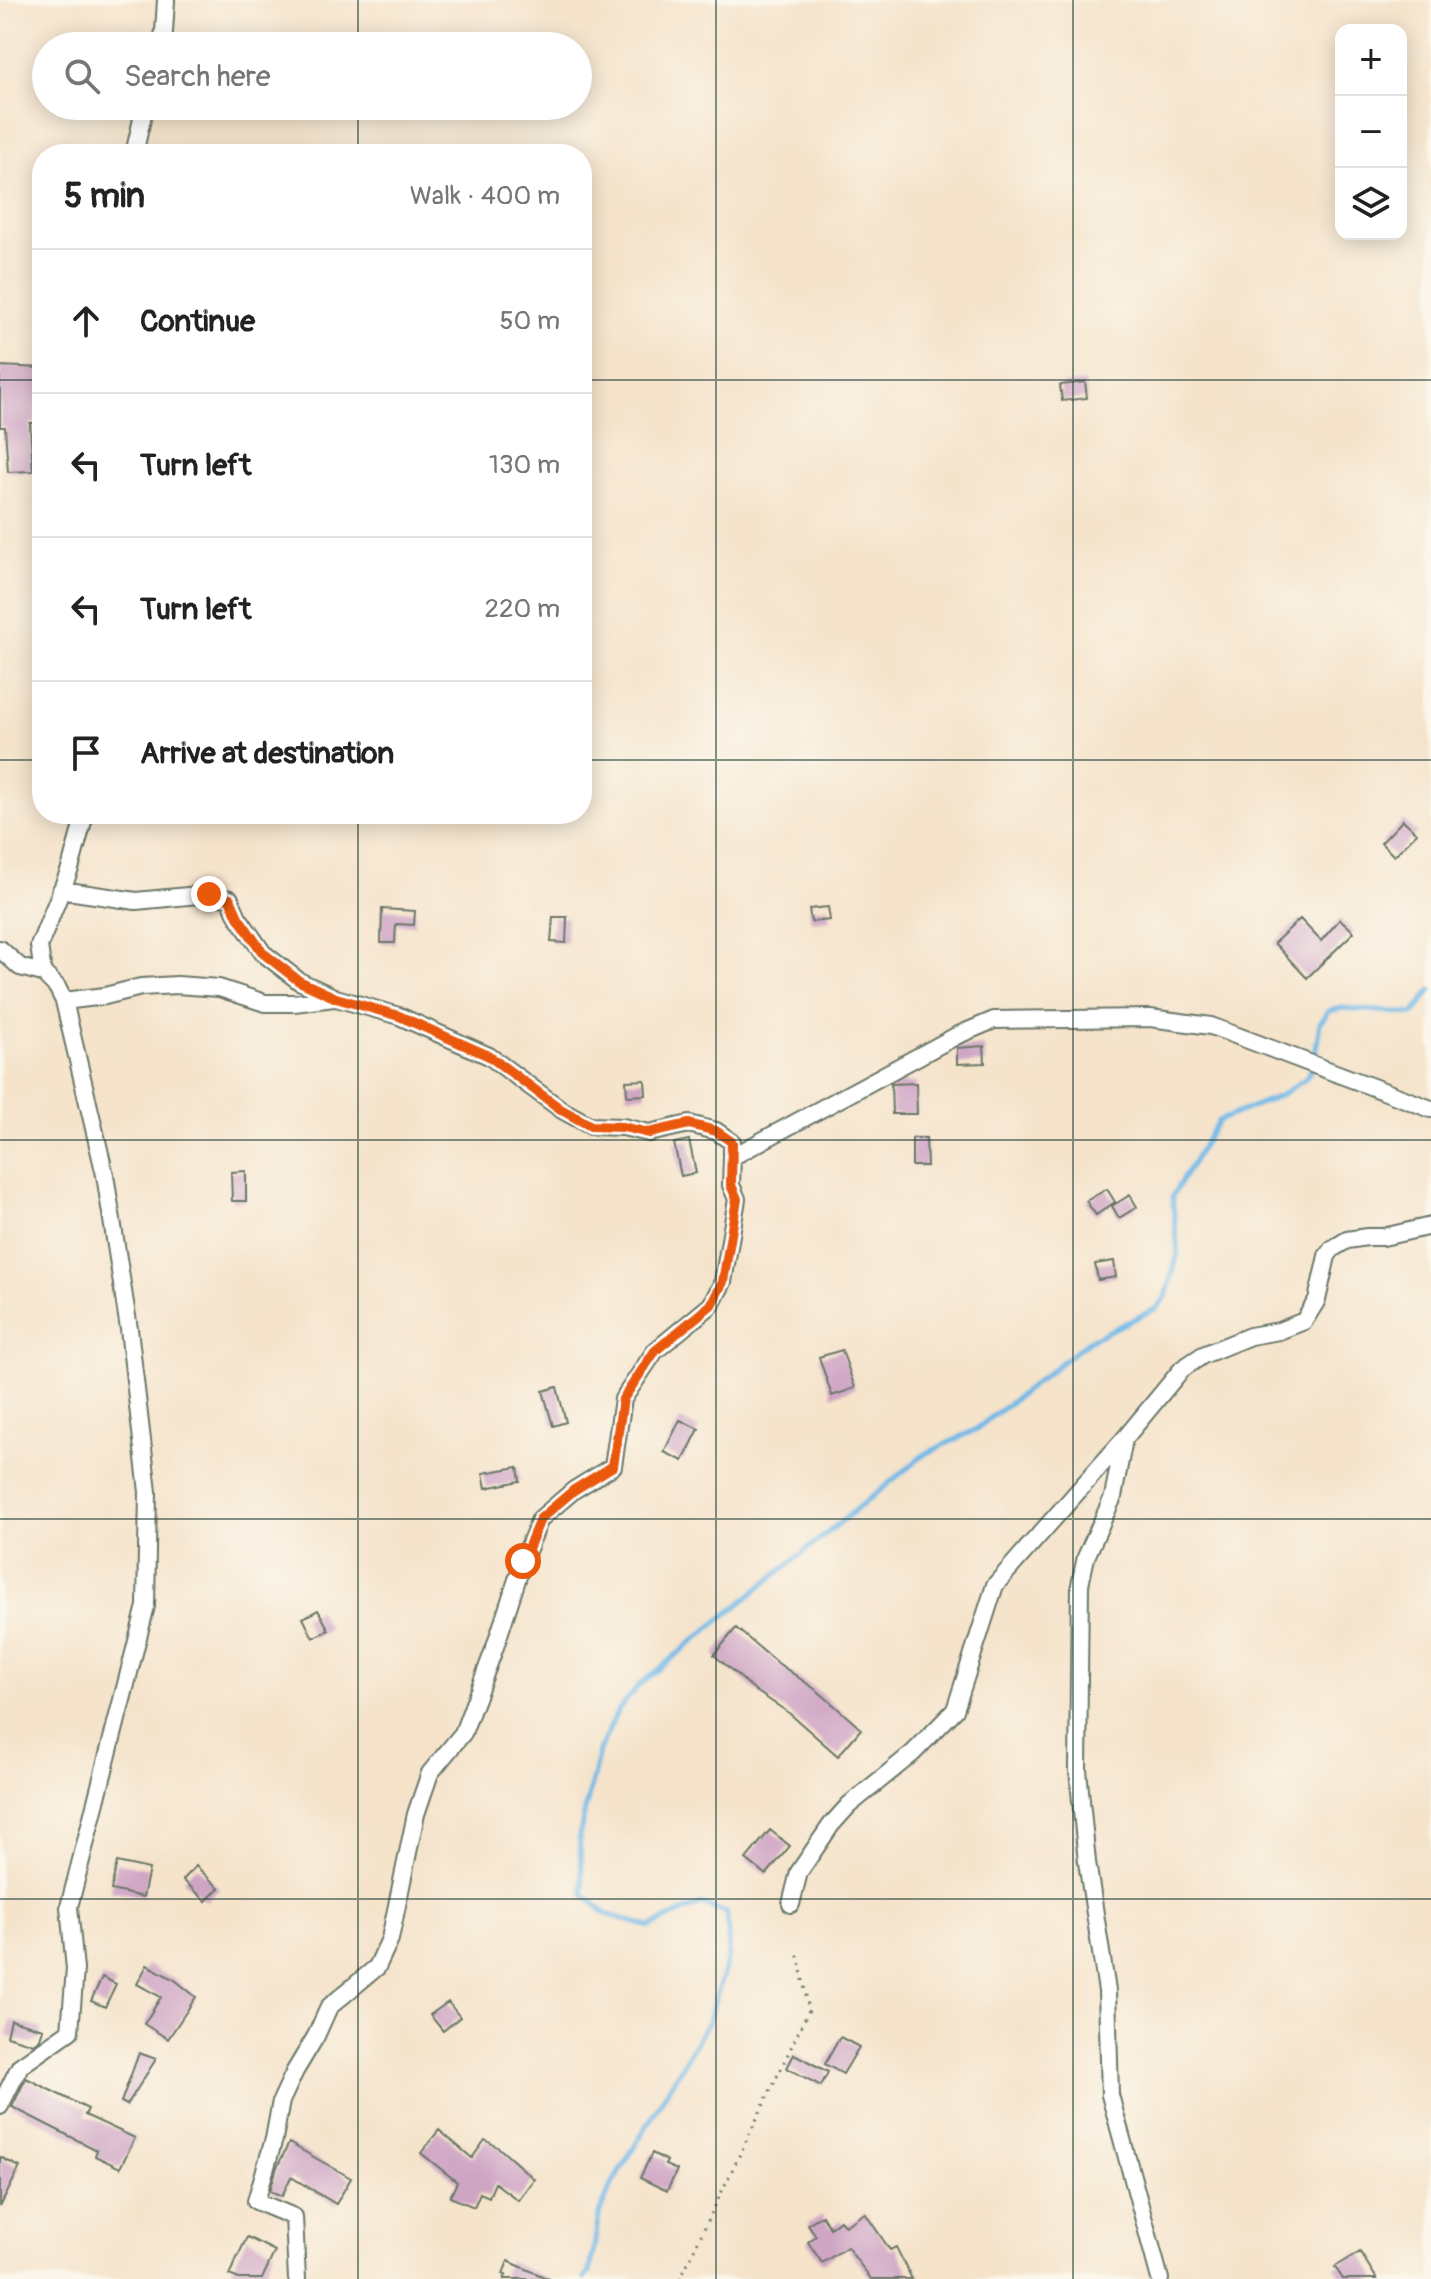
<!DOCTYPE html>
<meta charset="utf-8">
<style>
body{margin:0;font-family:Pangolin,sans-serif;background:#f6f6f6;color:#222}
.controls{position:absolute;right:24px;top:24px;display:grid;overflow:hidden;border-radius:16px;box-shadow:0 4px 20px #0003}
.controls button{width:72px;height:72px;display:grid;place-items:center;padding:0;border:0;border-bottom:2px solid #e0e0e0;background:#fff;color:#222;font:40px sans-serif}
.stop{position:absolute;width:24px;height:24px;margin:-18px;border:6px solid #ea580c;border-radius:50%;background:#fff}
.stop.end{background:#ea580c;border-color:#fff;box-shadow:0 2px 8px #0008}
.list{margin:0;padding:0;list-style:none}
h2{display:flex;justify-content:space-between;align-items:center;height:104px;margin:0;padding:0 32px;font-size:34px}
h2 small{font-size:26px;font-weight:400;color:#767676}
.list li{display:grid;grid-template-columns:52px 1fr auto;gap:24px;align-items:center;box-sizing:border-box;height:144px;padding:0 32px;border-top:2px solid #e0e0e0}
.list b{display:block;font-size:30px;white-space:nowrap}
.list em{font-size:26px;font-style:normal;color:#767676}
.icon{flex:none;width:44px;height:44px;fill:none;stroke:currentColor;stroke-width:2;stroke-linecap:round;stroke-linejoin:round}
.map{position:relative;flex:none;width:1431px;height:2279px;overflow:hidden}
.search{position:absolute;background:#fff;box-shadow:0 4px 20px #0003;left:32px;top:32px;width:560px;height:88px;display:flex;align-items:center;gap:20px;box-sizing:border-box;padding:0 28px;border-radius:44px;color:#767676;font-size:30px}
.panel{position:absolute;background:#fff;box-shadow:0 4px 20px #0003;left:32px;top:144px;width:560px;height:680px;border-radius:32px}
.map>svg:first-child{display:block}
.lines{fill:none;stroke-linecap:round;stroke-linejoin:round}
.stream{stroke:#6fb8e7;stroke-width:5}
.building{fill:#cfa5c4}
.street-casing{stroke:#6a7768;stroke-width:20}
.path{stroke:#6a7768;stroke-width:3;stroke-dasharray:2 6;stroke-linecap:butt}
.street{stroke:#fff;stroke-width:16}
.route{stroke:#ea580c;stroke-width:10}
.grid{fill:none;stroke:#1f3d34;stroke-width:2;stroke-opacity:0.55}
</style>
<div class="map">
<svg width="1431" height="2279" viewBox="0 0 1431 2279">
<rect width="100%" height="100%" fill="#fbf7ec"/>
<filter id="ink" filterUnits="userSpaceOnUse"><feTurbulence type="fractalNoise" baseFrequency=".0125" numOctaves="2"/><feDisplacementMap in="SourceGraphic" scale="16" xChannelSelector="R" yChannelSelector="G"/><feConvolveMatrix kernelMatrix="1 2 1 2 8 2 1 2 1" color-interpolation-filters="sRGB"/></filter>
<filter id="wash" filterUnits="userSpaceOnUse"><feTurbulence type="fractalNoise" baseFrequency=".006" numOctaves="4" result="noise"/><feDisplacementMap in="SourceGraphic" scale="32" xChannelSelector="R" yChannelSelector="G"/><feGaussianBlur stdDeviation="1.8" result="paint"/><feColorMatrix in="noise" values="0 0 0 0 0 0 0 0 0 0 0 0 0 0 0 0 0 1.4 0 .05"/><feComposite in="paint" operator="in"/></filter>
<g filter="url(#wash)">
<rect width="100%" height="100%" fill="#f5e3ca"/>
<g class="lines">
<!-- stream -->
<path class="stream" d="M585,2279l5,-7 9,-57 11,-27 98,-166 21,-67 -2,-42 -26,-9 -52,23 -43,-13 -22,-19 -5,-59 20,-85 18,-39 22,-27 286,-231 50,-24 115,-90 67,-32 9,-11 12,-44 -6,-57 46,-75 63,-26 24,-16 8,-12 7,-44 9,-12 13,-3 71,6 18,-24"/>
</g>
<g id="blocks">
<!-- building -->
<path class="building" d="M0,366l42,2v37h-6l-1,18h-5l3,48 -25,1 -3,-45h-5z
M1085,382l2,16 -25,3 -2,-16z
M1403,820l14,13 -23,23 -13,-13z
M828,907l2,13 -19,2 -2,-13z
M382,909l33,2 -1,14 -18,-1 -1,19h-14z
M553,917h14l-1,26 -15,-1z
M1300,919l21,22 19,-22 14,13 -47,46 -33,-35z
M984,1046l1,17 -28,1v-16z
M645,1080l1,15 -19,1 -1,-15z
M916,1083l1,31h-25l-1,-30z
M912,1138h14l1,28h-15z
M689,1140l7,33 -15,3 -7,-33z
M246,1171v30h-14l-1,-29z
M1107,1189l8,13 -19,13 -10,-14z
M1130,1195l7,12 -18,11 -7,-12z
M1114,1261l2,16 -18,3 -3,-16z
M842,1350l13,38 -23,8 -13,-39z
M557,1387l9,35 -13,4 -10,-35z
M680,1420l19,9 -16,32 -19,-9z
M518,1467l2,14 -34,7 -3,-15z
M318,1610l11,20 -16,8 -10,-20z
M736,1628l39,33 44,31 42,37 -23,27 -49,-43 -33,-22 -42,-36z
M770,1830l20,16 -24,29 -20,-16z
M117,1862l32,7 -6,28 -32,-7z
M196,1866l23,22 -13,13 -23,-21z
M147,1965l28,15 21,17 -28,42 -24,-15 17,-27 -24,-13z
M102,1977l14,7 -11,23 -14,-6z
M448,2002l12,15 -17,14 -13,-16z
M11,2020l32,9 -3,10 -7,5 -26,-8z
M840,2037l19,10 -16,27 -18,-10z
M139,2053l17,6 -29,46 -6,-3z
M794,2054l34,18 -7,14 -34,-18z
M26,2078l62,31 -3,6 50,23 -15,30 -25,-12 2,-6 -85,-43z
M439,2130l33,28 13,-18 14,8 35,31 -16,21 -23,-17 -6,14 -9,-4 -6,14 -24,-10 7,-15 -36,-29z
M289,2143l62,35 -15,26 -45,-27 -9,19 -12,-5 7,-24z
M652,2153l15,8 -2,4 12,5 -10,21 -27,-13z
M0,2157l20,10 -20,40z
M865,2213l25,37 6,-3 16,32h-41l-24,-32 -25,16 -14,-21 8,-6 -8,-12 14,-9 8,13 10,-8 5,6z
M247,2237l28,14 -13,28h-23l-10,-4z
M1360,2252l17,27h-34l-8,-12z
M508,2261l41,18h-45l2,-4 -3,-1z"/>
</g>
</g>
<g filter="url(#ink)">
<use href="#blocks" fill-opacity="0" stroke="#6a7768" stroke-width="2"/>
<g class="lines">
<!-- street casing -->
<g class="street-casing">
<path id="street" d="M160,46l4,-14 2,-32
M134,154l11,-48
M61,890l75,11 73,-7 21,5 8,18 25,36 36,28 37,17 63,18 90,40 73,54 29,16 32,1 26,6 40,-9 27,7 16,11v15
M0,949l20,18 23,6 14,14 7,14 41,174 24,154 19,163 -2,114 -77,301 6,62 -5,62 -50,35 -20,40
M43,973l-4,-27 31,-77 15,-55
M64,1001l41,-5 36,-9 36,-2 42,3 46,15h29l40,-5
M1124,1439l-11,58 -27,60 -6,28 -2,185 9,92 20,129 3,104 50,184
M791,1904l8,-32 32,-47 18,-20 64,-52 42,-43 40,-125 130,-147 57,-69 21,-14 47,-19 29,-5 25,-10 13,-21 10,-44 5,-7 15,-9 20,-3h16l48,-11
M297,2279l-3,-62 -38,-16 18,-62 7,-38 14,-30 21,-35 13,-29 48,-40 13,-28 26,-125 14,-41 33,-40 32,-86 28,-86 17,-42 34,-29 39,-24 10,-67 32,-48 56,-46 12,-23 14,-83 -6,-14 1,-28 224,-121 38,-16 156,-2 61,8 220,83"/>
</g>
<!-- path -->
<path class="path" d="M680,2279l129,-269 -12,-59"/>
<!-- street -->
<use href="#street" class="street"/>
</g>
</g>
<g class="lines" filter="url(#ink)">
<!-- route -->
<path class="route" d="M209,894l21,5 8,18 25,36 36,28 37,17 63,18 90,40 73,54 29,16 32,1 26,6 40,-9 27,7 16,11 -1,43 6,14 -14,83 -12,23 -56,46 -32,48 -10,67 -39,24 -34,29 -17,42"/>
</g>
<!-- grid -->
<path class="grid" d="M358,0v46M716,0v2279M1073,0v2279M358,106v48M0,380h42M582,380h849M0,760h42M582,760h849M358,814v1465M0,1140h1431M0,1519h1431M0,1899h1431"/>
</svg>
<div class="controls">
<button>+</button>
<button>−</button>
<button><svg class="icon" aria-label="layers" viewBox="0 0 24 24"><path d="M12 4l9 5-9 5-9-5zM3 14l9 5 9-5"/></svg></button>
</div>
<div class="stop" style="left:523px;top:1561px"></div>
<div class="stop end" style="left:209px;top:894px"></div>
<div class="search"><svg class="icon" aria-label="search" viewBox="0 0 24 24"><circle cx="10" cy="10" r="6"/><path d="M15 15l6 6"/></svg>Search here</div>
<section class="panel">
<h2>5 min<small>Walk · 400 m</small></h2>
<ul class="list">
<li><svg class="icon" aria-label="ahead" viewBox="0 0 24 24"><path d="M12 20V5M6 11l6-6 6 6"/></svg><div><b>Continue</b></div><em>50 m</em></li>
<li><svg class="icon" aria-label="left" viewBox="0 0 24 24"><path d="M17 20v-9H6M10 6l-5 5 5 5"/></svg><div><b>Turn left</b></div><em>130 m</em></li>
<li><svg class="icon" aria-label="left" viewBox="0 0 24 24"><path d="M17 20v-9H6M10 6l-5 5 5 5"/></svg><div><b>Turn left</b></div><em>220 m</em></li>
<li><svg class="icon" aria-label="arrive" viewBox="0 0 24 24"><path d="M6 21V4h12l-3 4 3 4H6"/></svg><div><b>Arrive at destination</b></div></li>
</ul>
</section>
</div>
